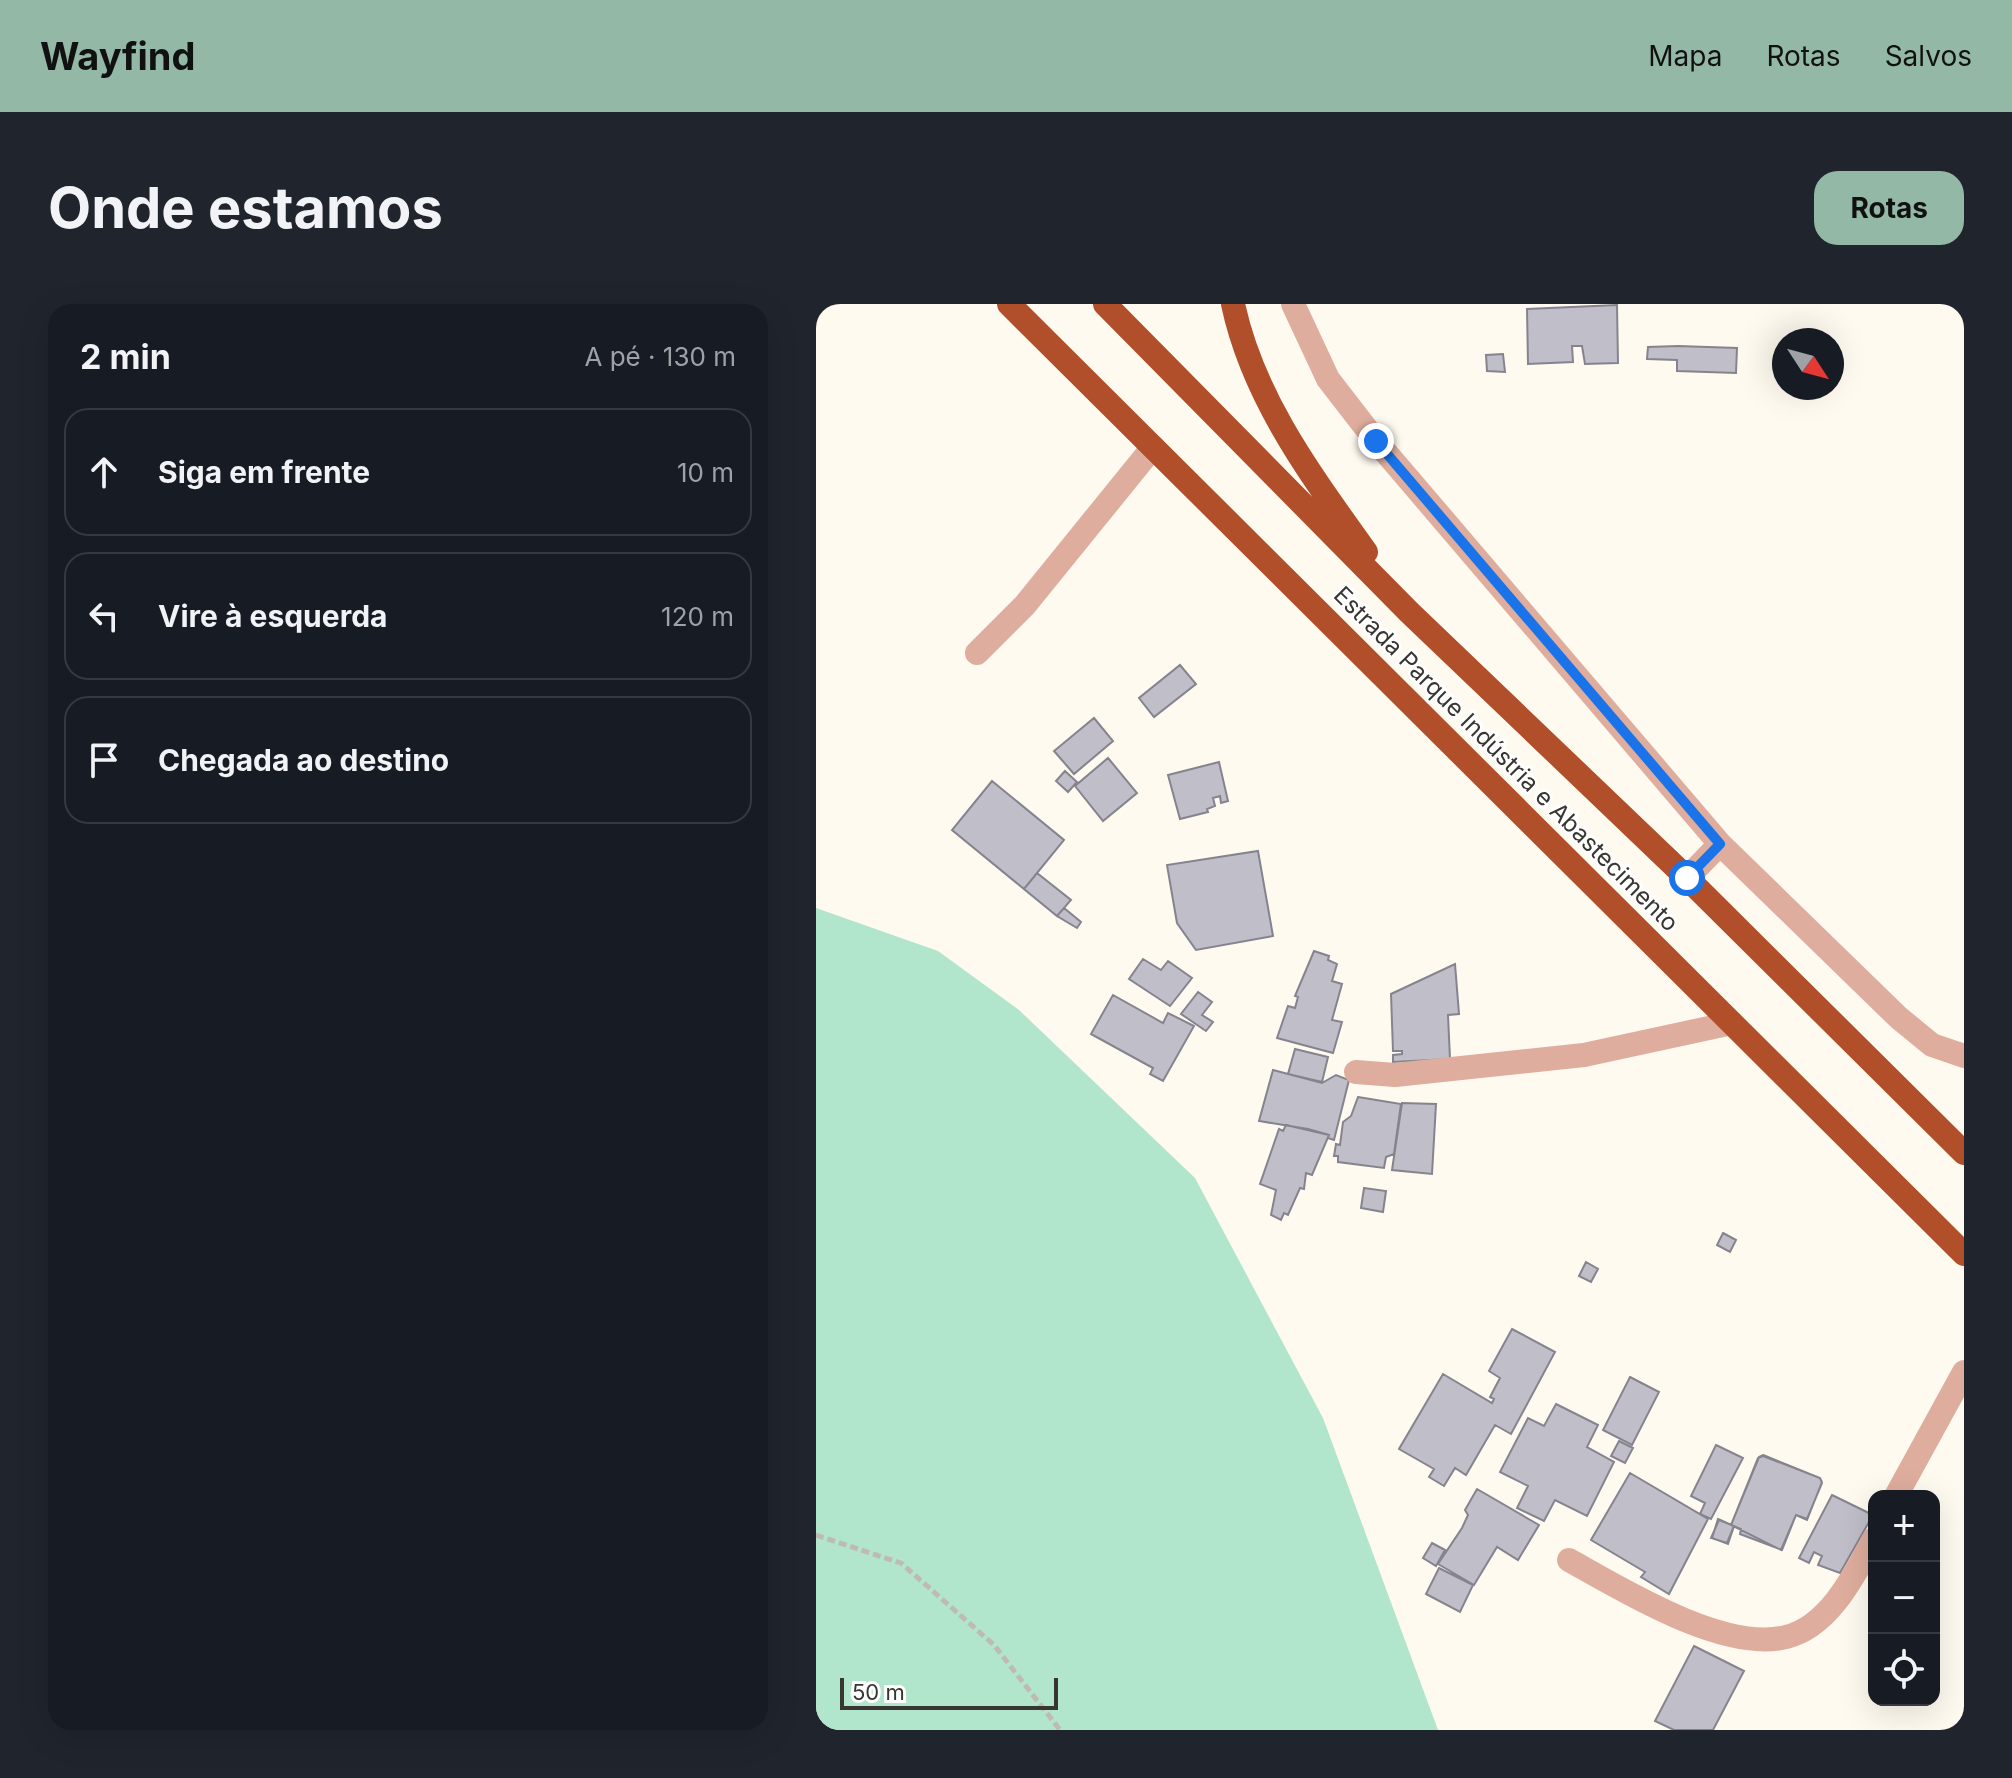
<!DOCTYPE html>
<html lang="pt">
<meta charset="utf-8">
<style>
body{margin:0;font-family:Inter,sans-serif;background:#20242c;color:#f1f3f6}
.controls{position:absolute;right:24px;bottom:24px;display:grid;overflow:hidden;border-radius:16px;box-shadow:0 8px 32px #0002}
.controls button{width:72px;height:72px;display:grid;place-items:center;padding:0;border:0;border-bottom:2px solid #363941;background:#171b24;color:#f1f3f6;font:40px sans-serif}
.compass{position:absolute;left:956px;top:24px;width:72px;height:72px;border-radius:50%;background:#171b24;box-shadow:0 8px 32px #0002;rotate:126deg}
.scale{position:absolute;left:24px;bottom:20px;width:218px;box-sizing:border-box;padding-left:8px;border:4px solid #383632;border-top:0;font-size:22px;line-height:28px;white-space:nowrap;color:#383632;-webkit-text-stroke:6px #fff;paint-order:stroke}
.stop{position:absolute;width:24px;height:24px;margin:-18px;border:6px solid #1a73e8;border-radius:50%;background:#fff}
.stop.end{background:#1a73e8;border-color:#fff;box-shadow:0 2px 8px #0008}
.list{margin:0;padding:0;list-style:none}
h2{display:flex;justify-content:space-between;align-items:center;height:104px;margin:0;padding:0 32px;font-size:34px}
h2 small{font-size:26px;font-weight:400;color:#9ea1a6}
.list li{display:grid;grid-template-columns:52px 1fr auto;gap:24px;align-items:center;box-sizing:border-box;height:128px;margin:0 16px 16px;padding:0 16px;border:2px solid #363941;border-radius:24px}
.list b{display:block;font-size:30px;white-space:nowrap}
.list em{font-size:26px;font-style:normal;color:#9ea1a6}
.icon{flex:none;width:44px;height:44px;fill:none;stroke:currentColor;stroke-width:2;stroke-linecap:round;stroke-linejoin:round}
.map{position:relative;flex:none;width:1148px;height:1426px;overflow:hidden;border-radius:24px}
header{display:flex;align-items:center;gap:48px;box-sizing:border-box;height:112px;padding:0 40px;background:#93b9a6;color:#111}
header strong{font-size:38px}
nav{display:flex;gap:44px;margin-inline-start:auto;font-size:28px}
.intro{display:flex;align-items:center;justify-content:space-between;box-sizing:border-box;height:192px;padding:0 48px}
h1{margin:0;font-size:56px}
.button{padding:20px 36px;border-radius:24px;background:#93b9a6;color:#111;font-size:28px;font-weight:700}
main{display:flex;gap:48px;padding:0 48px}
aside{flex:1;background:#171b24;border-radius:24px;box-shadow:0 8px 32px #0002}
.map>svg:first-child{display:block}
.green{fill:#b1e5cc}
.building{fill:#bfbec9;stroke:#85848e;stroke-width:2}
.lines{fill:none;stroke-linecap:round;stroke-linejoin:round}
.path{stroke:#bfbbb2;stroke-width:5;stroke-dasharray:8 4;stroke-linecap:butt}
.minor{stroke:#dead9d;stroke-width:24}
.highway{stroke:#b04f2a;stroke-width:24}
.route{stroke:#1a73e8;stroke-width:10}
.labels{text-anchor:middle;stroke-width:6;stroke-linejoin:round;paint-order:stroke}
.street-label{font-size:24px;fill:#383632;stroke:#fff}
</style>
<header>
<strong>Wayfind</strong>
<nav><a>Mapa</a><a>Rotas</a><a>Salvos</a></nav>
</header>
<div class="intro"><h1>Onde estamos</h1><a class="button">Rotas</a></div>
<main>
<aside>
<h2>2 min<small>A pé · 130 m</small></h2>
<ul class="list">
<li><svg class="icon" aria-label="ahead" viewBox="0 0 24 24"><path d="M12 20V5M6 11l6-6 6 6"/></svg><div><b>Siga em frente</b></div><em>10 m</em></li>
<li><svg class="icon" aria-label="left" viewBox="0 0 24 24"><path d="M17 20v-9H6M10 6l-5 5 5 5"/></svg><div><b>Vire à esquerda</b></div><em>120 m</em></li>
<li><svg class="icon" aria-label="arrive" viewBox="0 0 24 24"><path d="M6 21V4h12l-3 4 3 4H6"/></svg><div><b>Chegada ao destino</b></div></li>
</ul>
</aside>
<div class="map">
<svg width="1148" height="1426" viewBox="0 0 1148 1426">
<rect width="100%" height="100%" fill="#fffaef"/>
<!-- green -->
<path class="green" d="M0,604l122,43 81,59 176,168 128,240 115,312h-622z"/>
<!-- building -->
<path class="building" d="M801,1l1,58 -33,1 -3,-18h-10l1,16 -45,2 -1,-55z
M862,42l59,2 -1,25 -59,-2v-11l-30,-1 1,-12z
M687,50l2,18 -18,-1 -1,-16z
M364,361l16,19 -42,33 -15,-19z
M278,414l19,23 -39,33 -20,-23z
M292,454l29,35 -34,28 -28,-35z
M403,458l9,39 -7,2 -1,-7 -7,2 2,8 -8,3 1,3 -28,7 -12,-44z
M249,467l12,11 -9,10 -12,-11z
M176,477l72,59 -40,49 -72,-59z
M442,547l15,85 -77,14 -19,-27 -10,-58z
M221,569l34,27 -14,16 -33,-27z
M248,604l17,14 -4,6 -20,-12z
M498,647l15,5 -1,4 9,4 -5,17 10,3 -10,36 10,2 -9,31 -56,-15 11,-32 7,2 3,-11 -3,-1z
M327,655l18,11 7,-9 24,17 -22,28 -41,-27z
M639,660l4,50 -11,1 2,44 -57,3v-7l9,-1v-3h-9l-2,-57z
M382,688l14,10 -10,13 11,7 -7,9 -25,-17z
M297,691l50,28 5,-10 26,13 -31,55 -13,-7 3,-6 -62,-34z
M479,745l33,8 -6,25 -34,-8z
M457,766l49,13 14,-8 13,5 -15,60 -6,-2 1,-3 -21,-6 -49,-8z
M542,793l43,7 -7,50 -8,3 -2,11 -46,-6v-6h-4l2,-12 4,1 3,-23 8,-6z
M586,799l34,1 -4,70 -40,-4z
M470,821l43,10 -17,40 -6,-2 -2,16 -4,-1 -12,27 -4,-2 -3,7 -10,-5 5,-25 -16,-6 19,-55 4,2z
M548,884l22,3 -3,21 -22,-4z
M907,929l13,7 -6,12 -13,-7z
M770,958l12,7 -7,13 -12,-6z
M696,1025l43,23 -44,82 -16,-9 -29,50 -11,-7 -11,18 -15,-9 5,-8 -35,-20 44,-75 49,29 2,-4 -4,-2 10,-19 -11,-7z
M814,1073l29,15 -27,53 -29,-15z
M740,1100l42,21 -11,22 27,15 -27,54 -32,-16 -11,21 -27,-13 11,-22 -28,-14 28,-54 16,8z
M803,1137l14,7 -8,15 -14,-7z
M900,1141l27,13 -32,61 -11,-5 5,-11 -14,-7z
M947,1151l57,23 2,4 -15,38 -11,-5 -14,35 -42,-16 1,-5 -10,-4 28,-68z
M947,1152l57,22 2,5 -15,36 -11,-4 -15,35 -50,-25 27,-67z
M814,1169l78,46 -39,75 -28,-17 4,-5 -54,-32z
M661,1185l62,36 -21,35 -21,-13 -23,38 -36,-21 24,-36 6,-13 -3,-5z
M1016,1191l41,20 -33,58 -22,-8 4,-9 -8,-4 -5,11 -10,-5z
M902,1215l16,7 -6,18 -16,-6z
M903,1216l15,6 -7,17 -16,-5z
M616,1239l13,7 -9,16 -13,-8z
M623,1264l34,17 -13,27 -34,-18z
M878,1342l50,25 -31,59h-39l-19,-9z"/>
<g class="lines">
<!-- path -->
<path class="path" d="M0,1231l85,28 93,82 66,85"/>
<!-- minor -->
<path class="minor" d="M477,0l35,75 48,62 344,403 179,174 33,27 32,11
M161,349l48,-48 128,-158
M871,574l33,-34
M540,768l39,3 189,-20 148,-32
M1080,1192l68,-124
M753,1256c52,29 155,93 217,77 43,-10 69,-63 88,-98"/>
<!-- highway -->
<path class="highway" d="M193,0l955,950
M289,0l304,308 278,266 277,275
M417,0c20,94 78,171 133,248"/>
</g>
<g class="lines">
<!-- route -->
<path class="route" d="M560,137l344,403 -33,34"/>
</g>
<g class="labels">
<!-- street labels -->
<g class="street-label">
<text transform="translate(690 455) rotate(45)" y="8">Estrada Parque Indústria e Abastecimento</text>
</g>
</g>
</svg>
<div class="controls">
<button>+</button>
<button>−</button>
<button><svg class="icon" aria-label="locate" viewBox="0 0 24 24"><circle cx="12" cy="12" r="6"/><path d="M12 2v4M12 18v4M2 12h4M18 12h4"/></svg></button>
</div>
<svg class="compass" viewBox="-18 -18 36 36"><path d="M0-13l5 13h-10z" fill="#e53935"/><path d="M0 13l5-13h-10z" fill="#9ea1a6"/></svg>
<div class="scale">50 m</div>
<div class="stop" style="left:871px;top:574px"></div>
<div class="stop end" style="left:560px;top:137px"></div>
</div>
</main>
